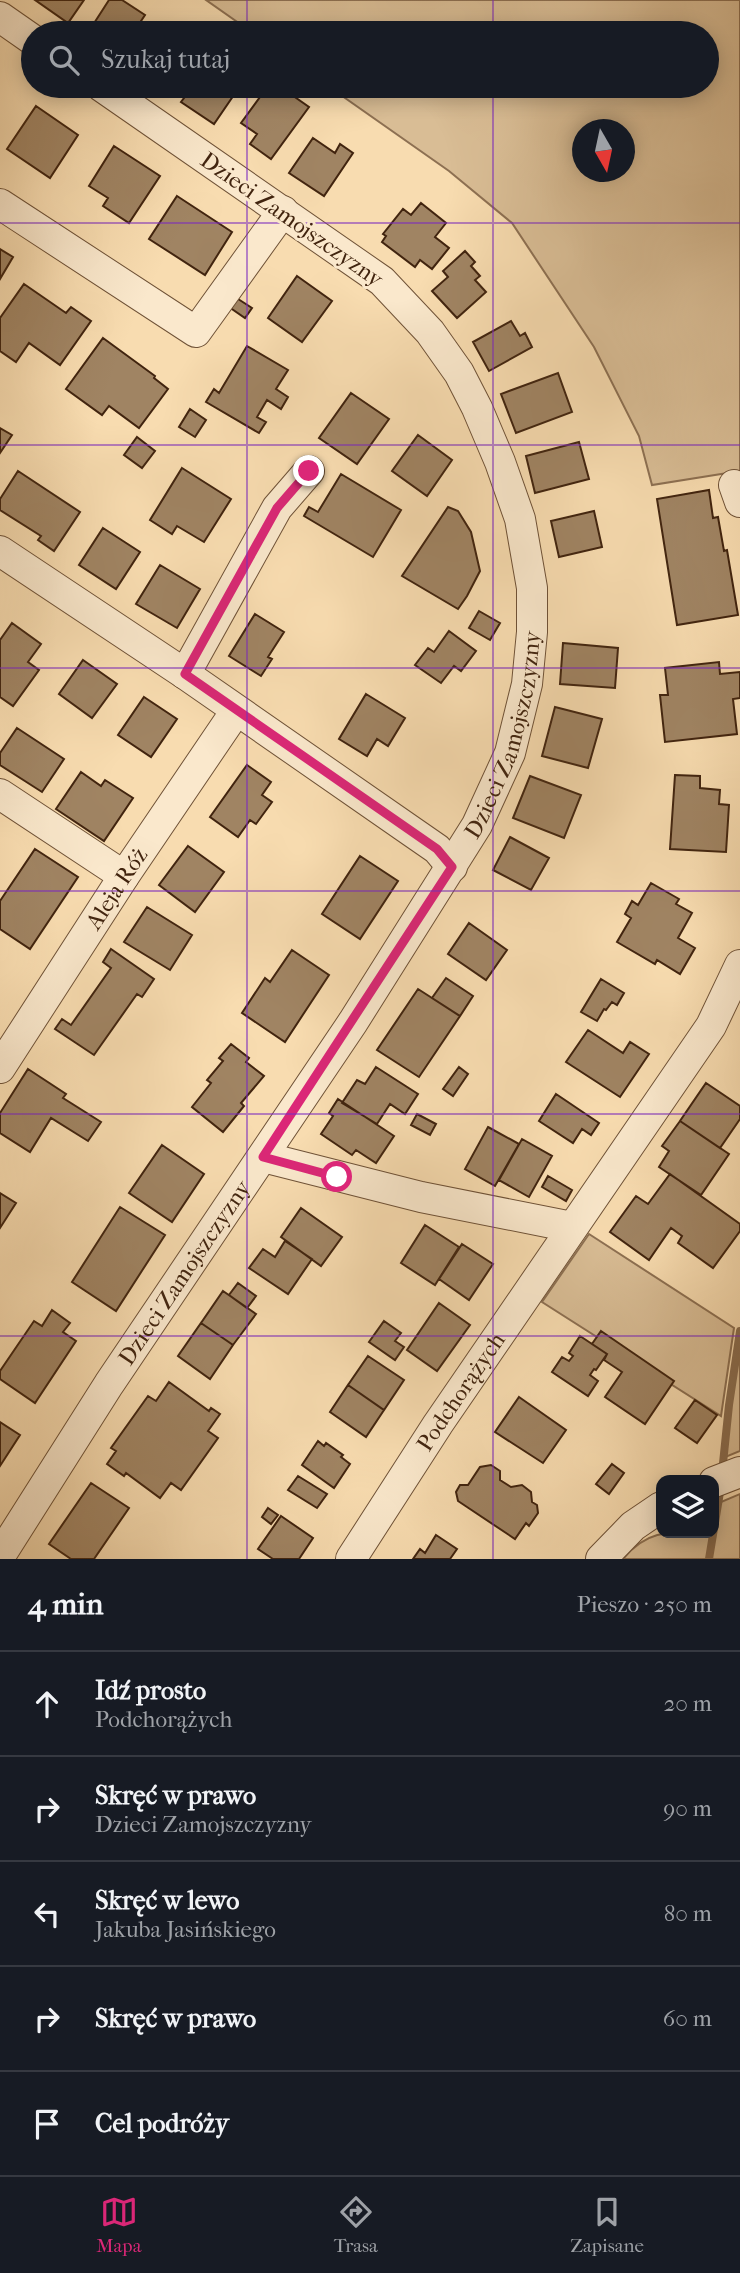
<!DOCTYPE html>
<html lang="pl">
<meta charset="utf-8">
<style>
body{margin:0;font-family:"IM FELL French Canon",serif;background:#242831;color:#f1f3f6}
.controls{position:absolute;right:21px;bottom:21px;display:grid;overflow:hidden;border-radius:14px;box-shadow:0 4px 18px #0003}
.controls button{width:63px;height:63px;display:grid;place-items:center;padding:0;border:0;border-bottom:2px solid #363941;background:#171b24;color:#f1f3f6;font:35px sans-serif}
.compass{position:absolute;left:572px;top:119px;width:63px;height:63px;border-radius:50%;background:#171b24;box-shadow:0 4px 18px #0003;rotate:171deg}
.stop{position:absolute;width:21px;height:21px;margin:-16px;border:5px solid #db2777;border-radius:50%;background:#fff}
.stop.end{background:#db2777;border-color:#fff;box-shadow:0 2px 7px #0008}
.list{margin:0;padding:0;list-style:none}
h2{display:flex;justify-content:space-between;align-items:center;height:91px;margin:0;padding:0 28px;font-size:30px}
h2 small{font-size:23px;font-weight:400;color:#9ea1a6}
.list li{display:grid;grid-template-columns:46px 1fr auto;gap:21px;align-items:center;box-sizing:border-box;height:105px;padding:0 28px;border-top:2px solid #363941}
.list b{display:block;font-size:26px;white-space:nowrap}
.list p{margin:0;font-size:23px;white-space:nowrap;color:#9ea1a6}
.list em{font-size:23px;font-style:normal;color:#9ea1a6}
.icon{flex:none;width:38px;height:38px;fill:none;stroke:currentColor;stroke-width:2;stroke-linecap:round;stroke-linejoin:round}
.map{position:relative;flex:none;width:740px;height:1559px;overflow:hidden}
.search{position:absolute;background:#171b24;box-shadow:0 4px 18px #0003;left:21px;right:21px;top:21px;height:77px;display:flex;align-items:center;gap:18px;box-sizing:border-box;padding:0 24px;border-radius:38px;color:#9ea1a6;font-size:26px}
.sheet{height:616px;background:#171b24}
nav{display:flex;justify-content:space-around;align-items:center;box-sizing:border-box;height:98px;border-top:2px solid #363941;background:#171b24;font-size:19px;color:#9ea1a6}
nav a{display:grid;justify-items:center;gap:4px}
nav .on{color:#db2777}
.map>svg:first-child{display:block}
.green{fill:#d9bd95;stroke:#8d7052;stroke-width:2;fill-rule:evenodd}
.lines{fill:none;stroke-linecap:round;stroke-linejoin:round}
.stream{stroke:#8a6d4f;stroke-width:8}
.building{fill:#a08463;stroke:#41240f;stroke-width:2}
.street-casing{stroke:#6f5237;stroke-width:32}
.street{stroke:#fae8cc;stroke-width:30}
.route{stroke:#db2777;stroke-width:9}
.grid{fill:none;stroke:#7b2cbf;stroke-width:2;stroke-opacity:0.55}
.labels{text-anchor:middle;stroke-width:6;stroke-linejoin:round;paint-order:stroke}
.street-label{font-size:23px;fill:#41240f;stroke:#fae8cc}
</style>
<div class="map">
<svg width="740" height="1559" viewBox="0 0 740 1559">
<rect width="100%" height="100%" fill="#f8dcb0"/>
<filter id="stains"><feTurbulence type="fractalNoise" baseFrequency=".00286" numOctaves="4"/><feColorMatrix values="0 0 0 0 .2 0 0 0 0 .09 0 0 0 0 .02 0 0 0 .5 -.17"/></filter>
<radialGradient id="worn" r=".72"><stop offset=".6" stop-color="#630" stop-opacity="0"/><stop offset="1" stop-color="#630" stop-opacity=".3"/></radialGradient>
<!-- green -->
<path class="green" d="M206,0h534v471l-88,14 -13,-49 -45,-89 -82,-124 -63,-52 -121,-85h379v-53h-454zM582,130h42v42h-42z
M589,1234l145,94 -13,88 -179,-114z
M740,1331v120l-17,7z
M740,1494v65h-117c27,-33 52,-26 91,-26v-28z"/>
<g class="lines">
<!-- stream -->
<path class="stream" d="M722,1473l7,-68 11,-74
M709,1559l12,-73"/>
</g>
<!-- building -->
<path class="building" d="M35,0h49l-16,23z
M109,0h13l23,15 -12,18h-40l-4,-2z
M185,86h55l-26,38 -33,-22 6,-8 -6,-3z
M268,86h11l30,21 -38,52 -21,-15 7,-10 -16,-11z
M36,106l42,29 -28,43 -43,-29z
M313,138l22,15 5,-9 13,9 -29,43 -35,-23z
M114,146l46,30 -31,47 -26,-17 5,-8 -19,-12z
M177,196l55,36 -27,43 -56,-36z
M421,203l25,20 -11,14 14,11 -17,21 -12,-9 -5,7 -33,-25 4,-6 -3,-2 20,-25 8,6z
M0,249l13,8 -13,22z
M465,251l10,11 -4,4 9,10 -5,4 11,12 -29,26 -25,-27 16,-14 -5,-6z
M297,276l35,25 -30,41 -34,-24z
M24,284l42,29 5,-6 20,14 -31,44 -31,-22 -13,19 -16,-11v-33z
M235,297l17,11 -7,10 -16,-11z
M511,321l9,15 5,-3 7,14 -43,24 -16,-29z
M103,338l52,38 -1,2 14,11 -29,39 -30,-22 -7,9 -36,-26z
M247,346l41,24 -12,19 12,8 -7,12 -14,-9 -10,17 9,5 -7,11 -53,-31 8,-13 5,4z
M558,373l14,39 -56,21 -15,-39z
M351,393l38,26 -32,45 -38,-26z
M190,409l16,11 -11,17 -16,-10z
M0,428l12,7 -12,18z
M418,435l34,25 -25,36 -35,-25z
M137,437l18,14 -13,17 -18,-13z
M579,442l10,37 -54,14 -9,-37z
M182,468l49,31 -27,43 -27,-16 -5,8 -22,-14z
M18,471l62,41 -26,39 -16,-11 3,-4 -41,-26v-11z
M341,474l60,36 -28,47 -69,-41 5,-9 9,5z
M709,490l4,28 5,-1 6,34 3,-1 11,65 -61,10 -20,-126z
M448,507l10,4 13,21 9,39 -13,25 -9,13 -56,-33z
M594,511l8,36 -43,10 -8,-36z
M103,528l37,24 -24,37 -37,-24z
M160,565l40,24 -23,39 -41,-24z
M479,611l21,12 -10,17 -21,-12z
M255,614l29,18 -16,25 4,2 -11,17 -32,-20z
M12,623l29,21 -13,18 11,8 -26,36 -13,-9v-57z
M449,631l27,20 -15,20 -7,-5 -13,17 -26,-18 13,-17 6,4z
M563,643l55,5 -3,40 -55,-4z
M83,660l34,24 -25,34 -33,-24z
M719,662l1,12 20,-2v26l-7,1 4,35 -72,8 -5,-47h8l-3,-27z
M366,694l39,24 -17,28 -11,-7 -10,17 -28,-17z
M144,697l33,22 -26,38 -33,-22z
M555,707l47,12 -14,49 -46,-12z
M17,728l47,31 -22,33 -42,-27v-12z
M247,765l24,17 -9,13 10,7 -16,22 -6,-4 -12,17 -28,-20z
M81,772l20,14 4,-6 28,18 -29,43 -48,-32z
M675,775l25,1v12l20,2 -1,14 10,1 -3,47 -56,-3z
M530,776l51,19 -17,43 -51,-20z
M510,837l39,21 -18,32 -38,-20z
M188,846l36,26 -29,40 -36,-27z
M35,849l43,28 -48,72 -30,-20v-28z
M360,856l38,25 -38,58 -38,-25z
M651,883l28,16 -3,5 16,9 -14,25 17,10 -15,26 -23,-14 -2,4 -38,-22 14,-24 -6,-4 7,-13 6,4z
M147,907l45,28 -22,35 -46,-28z
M469,923l38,27 -21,30 -38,-26z
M111,949l43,30 -12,18 -5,-3 -43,61 -39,-26 7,-10 9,6 40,-57 -8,-6z
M292,950l37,25 -44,67 -43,-29 23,-35 5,4z
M446,978l27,18 -13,20 -28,-18z
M601,979l23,14 -7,12 -5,-3 -6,8 -2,-1 -7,12 -16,-9z
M418,989l42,27 -41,61 -42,-27z
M588,1030l35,23 7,-11 19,12 -29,43 -54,-35z
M231,1044l18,14 -3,4 18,14 -23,27 3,3 -21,26 -31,-25 19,-24 -4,-3 16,-19 -4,-3z
M376,1067l42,27 -13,20 -15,-10 -13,20 -35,-21 15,-23 8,4z
M459,1067l9,7 -15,22 -10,-7z
M28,1069l38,25 -3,4 38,24 -13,19 -37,-23 -21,34 -30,-19v-20z
M706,1083l34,23v13l-20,29 -40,-27z
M556,1094l43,29 -8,12 -9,-6 -9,14 -34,-22z
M338,1099l56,37 -18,27 -20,-13 -4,5 -31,-21 12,-18 -4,-3z
M417,1114l19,10 -6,11 -19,-10z
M680,1121l49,33 -28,41 -42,-28 10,-16 -7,-5z
M488,1127l31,17 -24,42 -30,-17z
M522,1139l30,17 -23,41 -30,-17z
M162,1145l42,29 -32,48 -43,-29z
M670,1174l70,50v7l-27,37 -35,-25 4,-7 -11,-8 -22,32 -39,-28 26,-36 12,8z
M548,1176l24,14 -6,11 -24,-14z
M0,1193l16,10 -16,25z
M120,1207l45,28 -49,76 -44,-29z
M301,1208l41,29 -21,29 -40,-29z
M425,1225l34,22 -24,38 -34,-22z
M285,1241l27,18 -24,35 -39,-26 14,-19 12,8z
M462,1244l31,20 -24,36 -30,-21z
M238,1283l18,13 -9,12 -18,-13z
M223,1291l33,23 -23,31 -32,-22z
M439,1303l31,22 -33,46 -30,-21z
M52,1310l18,13 -7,9 13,9 -41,62 -35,-24v-8l34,-50 8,5z
M384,1321l17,12 -6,8 9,6 -9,13 -26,-18z
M201,1323l32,22 -23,34 -32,-23z
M601,1331l73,50 -29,43 -40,-27 17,-25 -18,-12 3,-6 -15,-10z
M580,1336l27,18 -11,16 -2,-1 -4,6 8,6 -10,15 -36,-24 10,-15 7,4 4,-5 -4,-3z
M368,1356l36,24 -20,30 -36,-25z
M169,1382l40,29 2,-3 9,6 -12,17 10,7 -37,52 -10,-7 -11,15 -34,-25 -2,3 -17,-12 9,-13 -5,-3 37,-52 8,5z
M348,1385l36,25 -18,27 -36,-25z
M519,1397l47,33 -23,33 -48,-31z
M695,1400l22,15 -20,28 -22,-15z
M0,1422l20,13 -20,31z
M318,1441l6,5 2,-3 17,12 -2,2 9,7 -16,24 -32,-23z
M612,1464l12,9 -15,21 -13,-10z
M491,1465l9,6v9l11,7 11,-2 9,7 1,10 5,3 1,8 -9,13 -3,-3 -11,16 -57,-38 -2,-9 4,-7h8l12,-18z
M298,1476l29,18 -10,14 -29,-18z
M91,1483l38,25 -35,51h-23l-22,-15z
M268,1508l10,7 -7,9 -9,-7z
M281,1516l32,22 -14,21h-26l-15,-10z
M436,1535l21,14 -7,10h-37l7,-10 5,4z"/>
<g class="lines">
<!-- street casing -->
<g class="street-casing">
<g id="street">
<path d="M0,17l33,23"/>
<path d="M0,204l196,128 87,-121"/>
<path d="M734,485l6,17"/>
<path d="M0,551l185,123 226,157 26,18 15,18"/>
<path d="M185,674l92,-166 32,-37"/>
<path d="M0,794l124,82"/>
<path id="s1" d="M0,1068l124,-192 112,-165"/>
<path d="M263,1157l158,40 151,30"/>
<path d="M714,1482l26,-10"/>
<path id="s2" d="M0,1556l109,-172 244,-362 124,-197 33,-72 17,-69 5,-52v-44l-12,-69 -20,-57 -23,-54 -18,-35 -29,-41 -48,-51 -281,-195"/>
<path id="s3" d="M351,1559l87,-135 273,-398 29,-61"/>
<path d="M601,1559l32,-33 28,-19"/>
</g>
</g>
<!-- street -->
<use href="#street" class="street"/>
</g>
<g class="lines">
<!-- route -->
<path class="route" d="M309,471l-32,37 -92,166 252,175 15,18 -189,290 74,20"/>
</g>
<!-- grid -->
<path class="grid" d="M247,0v33M493,0v33M247,86v1473M493,86v1473M0,223h740M0,445h740M0,668h740M0,891h740M0,1114h740M0,1336h740"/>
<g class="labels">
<!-- street labels -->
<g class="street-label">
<text transform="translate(292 219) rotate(35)" y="8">Dzieci Zamojszczyzny</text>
<text dy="8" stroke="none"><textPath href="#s2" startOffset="968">Dzieci Zamojszczyzny</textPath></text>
<text dy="8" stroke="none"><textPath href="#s1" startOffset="214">Aleja Róż</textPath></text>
<text dy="8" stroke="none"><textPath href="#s2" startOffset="338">Dzieci Zamojszczyzny</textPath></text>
<text dy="8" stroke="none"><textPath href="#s3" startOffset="200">Podchorążych</textPath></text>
</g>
</g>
<rect width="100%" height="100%" filter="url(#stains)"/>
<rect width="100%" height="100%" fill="url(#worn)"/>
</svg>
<div class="controls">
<button><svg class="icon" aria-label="layers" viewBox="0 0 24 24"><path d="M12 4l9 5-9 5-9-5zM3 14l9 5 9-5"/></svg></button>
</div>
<svg class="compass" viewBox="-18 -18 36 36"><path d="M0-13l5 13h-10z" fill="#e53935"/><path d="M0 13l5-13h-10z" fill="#9ea1a6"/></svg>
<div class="stop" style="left:337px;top:1177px"></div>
<div class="stop end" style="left:309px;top:471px"></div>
<div class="search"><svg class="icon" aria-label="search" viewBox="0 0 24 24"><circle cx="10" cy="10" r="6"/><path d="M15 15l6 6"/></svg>Szukaj tutaj</div>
</div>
<section class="sheet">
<h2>4 min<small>Pieszo · 250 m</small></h2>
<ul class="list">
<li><svg class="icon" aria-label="ahead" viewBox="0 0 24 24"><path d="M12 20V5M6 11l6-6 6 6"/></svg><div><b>Idź prosto</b><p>Podchorążych</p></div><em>20 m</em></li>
<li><svg class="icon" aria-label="right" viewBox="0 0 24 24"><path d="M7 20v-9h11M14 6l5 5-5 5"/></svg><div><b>Skręć w prawo</b><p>Dzieci Zamojszczyzny</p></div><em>90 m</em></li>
<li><svg class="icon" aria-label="left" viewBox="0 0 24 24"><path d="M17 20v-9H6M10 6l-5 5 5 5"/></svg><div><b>Skręć w lewo</b><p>Jakuba Jasińskiego</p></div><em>80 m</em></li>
<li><svg class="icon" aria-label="right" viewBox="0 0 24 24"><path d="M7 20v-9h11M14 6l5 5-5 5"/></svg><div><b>Skręć w prawo</b></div><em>60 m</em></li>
<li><svg class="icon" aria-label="arrive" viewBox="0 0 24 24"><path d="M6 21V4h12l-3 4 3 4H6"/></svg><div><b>Cel podróży</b></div></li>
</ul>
</section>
<nav>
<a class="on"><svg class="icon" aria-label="map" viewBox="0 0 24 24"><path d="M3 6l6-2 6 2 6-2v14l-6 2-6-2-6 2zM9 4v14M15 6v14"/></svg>Mapa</a>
<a><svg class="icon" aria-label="directions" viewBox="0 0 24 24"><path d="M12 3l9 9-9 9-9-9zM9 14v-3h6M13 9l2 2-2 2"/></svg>Trasa</a>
<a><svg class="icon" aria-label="saved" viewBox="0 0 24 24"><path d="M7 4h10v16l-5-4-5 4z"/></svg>Zapisane</a>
</nav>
